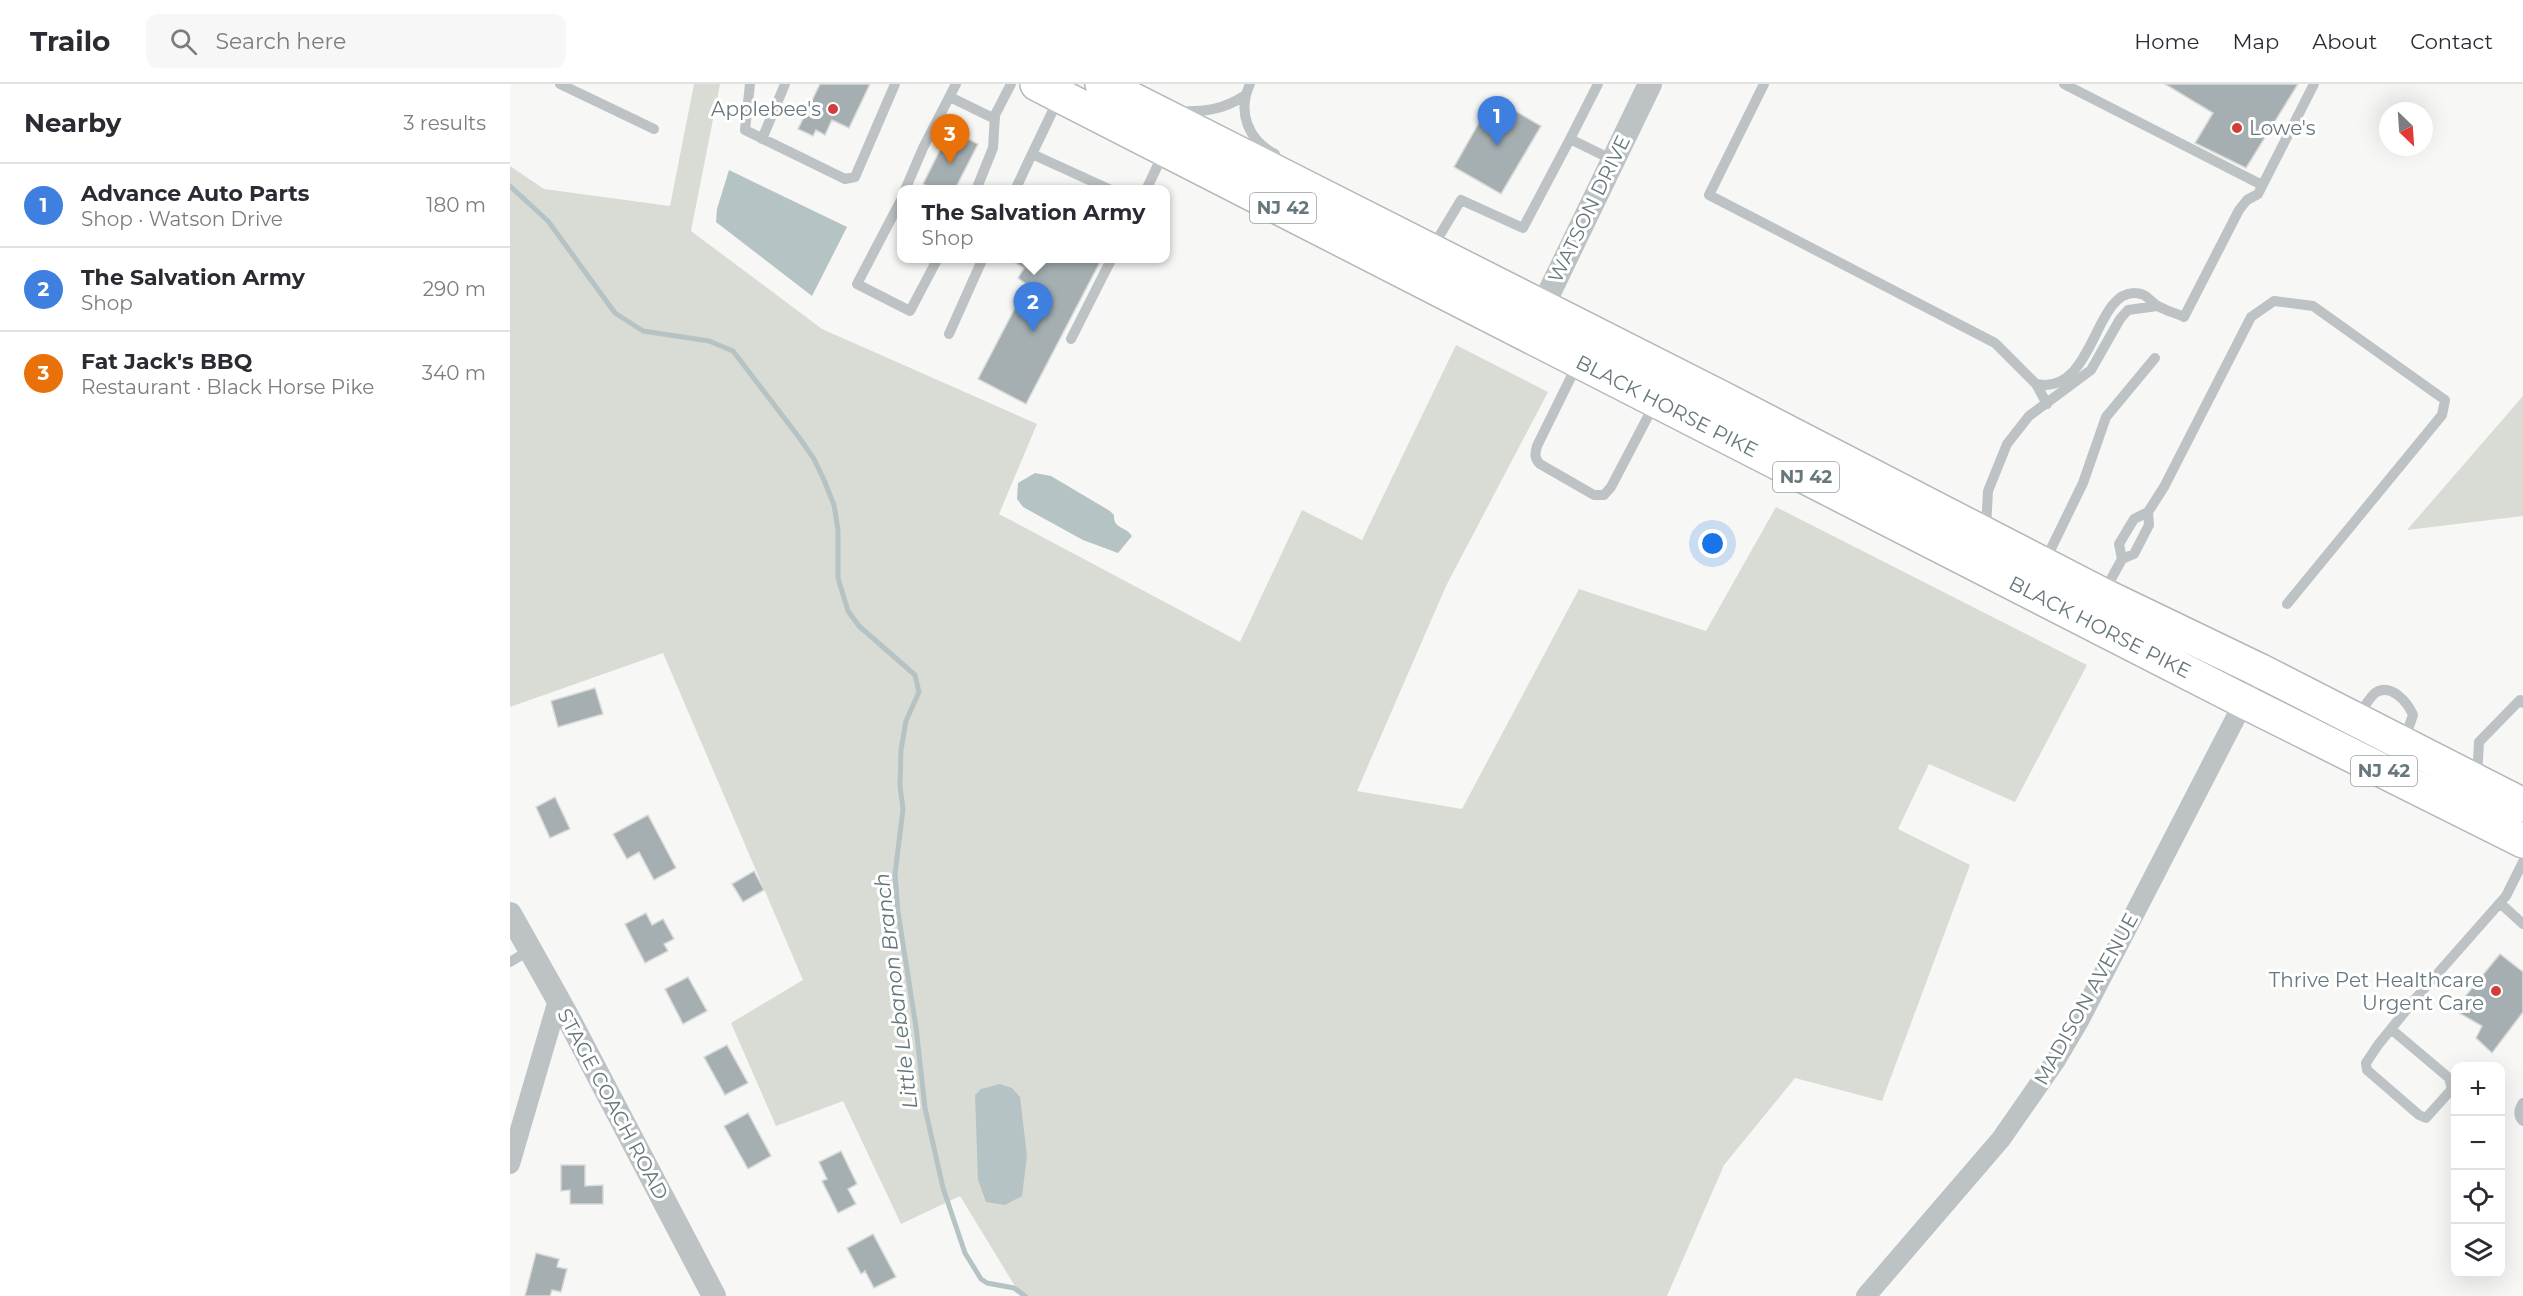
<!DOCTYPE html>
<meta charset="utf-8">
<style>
body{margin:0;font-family:Montserrat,sans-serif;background:#f7f7f7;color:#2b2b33}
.controls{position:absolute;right:18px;bottom:18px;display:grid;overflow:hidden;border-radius:12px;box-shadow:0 6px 24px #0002}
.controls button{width:54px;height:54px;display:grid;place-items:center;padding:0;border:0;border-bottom:2px solid #e1e1e2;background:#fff;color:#2b2b33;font:30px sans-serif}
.compass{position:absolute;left:1869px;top:18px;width:54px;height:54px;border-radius:50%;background:#fff;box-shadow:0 6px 24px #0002;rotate:155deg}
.you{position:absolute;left:1203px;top:460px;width:21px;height:21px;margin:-15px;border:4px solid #fff;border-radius:50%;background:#1a73e8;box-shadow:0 0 0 9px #1a73e833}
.badge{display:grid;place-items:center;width:39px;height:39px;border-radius:50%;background:#d93025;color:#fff;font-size:20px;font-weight:700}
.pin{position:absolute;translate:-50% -50px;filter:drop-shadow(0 2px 3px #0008)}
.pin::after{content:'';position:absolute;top:32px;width:21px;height:18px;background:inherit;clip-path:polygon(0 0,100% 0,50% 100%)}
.popup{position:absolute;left:387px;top:101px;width:273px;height:78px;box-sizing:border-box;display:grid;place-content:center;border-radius:12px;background:#fff;filter:drop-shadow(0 2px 4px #0005);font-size:20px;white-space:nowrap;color:#7c7c81}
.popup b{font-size:22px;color:#2b2b33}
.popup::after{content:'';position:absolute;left:50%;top:100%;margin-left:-12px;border:12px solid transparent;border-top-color:#fff}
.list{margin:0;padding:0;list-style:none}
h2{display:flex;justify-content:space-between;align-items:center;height:78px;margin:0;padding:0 24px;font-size:26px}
h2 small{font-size:20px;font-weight:400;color:#7c7c81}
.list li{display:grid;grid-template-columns:39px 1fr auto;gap:18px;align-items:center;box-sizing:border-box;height:84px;padding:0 24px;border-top:2px solid #e1e1e2}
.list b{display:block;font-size:22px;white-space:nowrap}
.list p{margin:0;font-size:20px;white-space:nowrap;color:#7c7c81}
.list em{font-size:20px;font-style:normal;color:#7c7c81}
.icon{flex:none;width:33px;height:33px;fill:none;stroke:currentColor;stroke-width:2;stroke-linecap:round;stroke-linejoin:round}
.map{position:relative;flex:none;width:2013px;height:1212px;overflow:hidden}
header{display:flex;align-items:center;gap:36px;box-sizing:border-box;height:84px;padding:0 30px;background:#fff;border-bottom:2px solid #e1e1e2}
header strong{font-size:28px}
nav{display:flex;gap:33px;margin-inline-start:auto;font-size:21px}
.search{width:420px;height:54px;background:#f7f7f7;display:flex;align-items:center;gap:15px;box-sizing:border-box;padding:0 21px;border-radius:12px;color:#7c7c81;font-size:22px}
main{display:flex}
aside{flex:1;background:#fff}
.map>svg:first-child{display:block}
.green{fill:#d9dcd5}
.water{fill:#b5c3c4}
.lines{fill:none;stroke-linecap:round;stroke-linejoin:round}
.stream{stroke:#b5c3c4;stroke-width:5}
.building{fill:#a5afb1;stroke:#d9d9d7;stroke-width:1.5}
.trunk-casing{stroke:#b3b7b9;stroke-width:36}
.service{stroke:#bdc2c4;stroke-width:10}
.minor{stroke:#bdc2c4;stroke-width:20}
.tertiary{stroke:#bdc2c4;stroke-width:24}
.trunk{stroke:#fff;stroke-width:33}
.poi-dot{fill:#d03f3c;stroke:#fff;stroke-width:2}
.labels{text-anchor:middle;stroke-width:6;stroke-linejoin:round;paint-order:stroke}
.shield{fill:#fff;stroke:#94a0a4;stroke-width:1.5}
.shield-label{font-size:18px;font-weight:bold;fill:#66787d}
.poi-label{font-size:20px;fill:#66787d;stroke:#fff;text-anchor:end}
.street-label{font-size:20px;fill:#66787d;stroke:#fff}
.water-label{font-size:21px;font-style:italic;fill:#607678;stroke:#fff}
</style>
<header>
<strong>Trailo</strong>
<div class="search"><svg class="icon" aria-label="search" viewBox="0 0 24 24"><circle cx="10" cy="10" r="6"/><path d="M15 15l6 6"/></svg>Search here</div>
<nav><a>Home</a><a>Map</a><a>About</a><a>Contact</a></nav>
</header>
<main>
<aside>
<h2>Nearby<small>3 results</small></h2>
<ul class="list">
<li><span class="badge" style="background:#3f7fe0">1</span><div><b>Advance Auto Parts</b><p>Shop · Watson Drive</p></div><em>180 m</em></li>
<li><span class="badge" style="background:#3f7fe0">2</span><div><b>The Salvation Army</b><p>Shop</p></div><em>290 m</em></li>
<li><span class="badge" style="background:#e8710a">3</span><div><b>Fat Jack's BBQ</b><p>Restaurant · Black Horse Pike</p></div><em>340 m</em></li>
</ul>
</aside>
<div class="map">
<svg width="2013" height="1212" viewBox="0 0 2013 1212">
<rect width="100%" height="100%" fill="#f7f7f5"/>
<!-- green -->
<path class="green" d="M184,0h26l-29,147 131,98 215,95 -38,90 241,128 62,-132 60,30 94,-195 92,47 -102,194 -89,205 105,18 117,-220 127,42 70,-124 311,158 -72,137 -86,-38 -31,65 72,36 -88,236 -87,-23 -71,87 -57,131h-646l-61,-100 -59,28 -58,-123 -67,25 -45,-103 72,-43 -140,-327 -153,54v-541l34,23 126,17z
M2013,312v120l-116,14z"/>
<!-- water -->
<path class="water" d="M219,86l118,57 -35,69 -96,-74 1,-13z
M525,389l16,3 59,35 4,4c-1,14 11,11 18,21l-14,17 -35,-13 -60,-33 -6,-8 1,-16z
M490,1000l12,4 8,9 7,59 -5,40 -17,9 -19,-3 -8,-22 -3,-85 6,-6z"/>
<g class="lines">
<!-- stream -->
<path class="stream" d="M0,102l38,35 67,92 28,18 66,10 24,10 65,85 16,23 10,21 10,25 4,25v48l10,33 11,15 56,49 4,17 -13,29 -5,29 -1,36 3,23 -8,65 3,38 18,115 9,81 18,80 22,65 16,26 6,4 27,5 11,8"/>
</g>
<!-- building -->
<path class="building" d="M310,0h50l-21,44 -17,-8 -7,15 -9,-5 -3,6 -15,-7z
M1655,0h133l-52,84 -51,-25 18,-30z
M983,14l48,28 -40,68 -47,-27z
M440,46l28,14 -23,45h-22l-10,-5z
M498,174h94l-76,146 -48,-25 49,-94 -9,-7 6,-10z
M85,604l8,26 -45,13 -7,-26z
M45,713l15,32 -20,9 -14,-31z
M138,731l28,53 -22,12 -15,-28 -12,7 -14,-25z
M244,787l10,19 -21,12 -11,-18z
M136,829l6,12 11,-6 11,20 -10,5 4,7 -23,12 -20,-39z
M1990,870l23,18v40l-31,41 -16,-15 6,-12 -28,-16z
M178,893l19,34 -24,13 -18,-35z
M217,961l21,38 -23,12 -21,-38z
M238,1029l23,43 -23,13 -24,-43z
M331,1067l16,33 -9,5 8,15 -18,9 -16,-32 5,-2 -8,-17z
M51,1081h24v21l18,-1v19h-33v-14l-9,1z
M363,1150l23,43 -22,11 -9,-17 -4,3 -14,-26z
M26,1169l23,6 -2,8 10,2 -6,23 -9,-2 -2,6h-25z"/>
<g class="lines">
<!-- trunk casing -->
<g class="trunk-casing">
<path id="trunk" d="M527,0l1208,618 278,139
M592,0l620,314 377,195 160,77 264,135"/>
</g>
<!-- service -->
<path class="service" d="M50,0l94,45
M240,0l-5,46 100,49 10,-2 40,-93
M740,0c-13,28 -2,56 25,70
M1088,0l-28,55 43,21
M1254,0l-55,111 286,148 41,41 11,20
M1554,0l198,101
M440,13l45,22
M548,16l-26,54 79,36
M669,27c24,1 44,-1 65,-15
M252,55l23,-55
M395,106l18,-42 33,-64
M466,106l17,-42 2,-33 16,-31
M505,106l17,-36
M636,106l18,-38
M390,118l-43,82 53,27 28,-53
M922,164l29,-48 62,28 47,-89
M439,250l34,-76
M561,255l41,-81
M1067,281l-40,81c-2,8 -3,12 3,18l54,31h10l7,-8 44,-84
M1526,300c58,12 58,-93 99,-91 12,0 14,8 23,13 8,5 18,7 26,11l55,-107 8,-10 11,-6 56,-110
M1476,444l2,-37 19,-47 22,-28 62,-46 29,-51 8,-9 29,-4
M1612,475l-3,-15 15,-25 14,-7 16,-25 87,-170 23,-16 39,5 132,94 -3,15 -155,189
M1535,477l38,-78 23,-66 49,-59
M1594,508l18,-33 12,-5 15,-29 -1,-13
M1847,633c6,-7 11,-18 18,-24 16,-11 33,10 38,22l-9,26
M1967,694l2,-36 41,-42 3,3
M1990,819l23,21
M0,878l20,-12
M1881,945l58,49 3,11 -26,29 -7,-3 -52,-45 -1,-7 12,-18 38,-47 90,-102 17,-34
M2013,1019c-4,6 -6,12 0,18"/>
<!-- minor -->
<path class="minor" d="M0,1080l48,-164
M1356,1212l135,-157 55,-79 23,-39 170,-329"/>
<!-- tertiary -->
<path class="tertiary" d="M1025,238l115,-238
M0,830l55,98 149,284"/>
<!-- trunk -->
<use href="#trunk" class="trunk"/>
</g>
<!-- markers -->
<g class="poi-dot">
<circle cx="323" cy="25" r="6"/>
<circle cx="1727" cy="44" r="6"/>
<circle cx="1986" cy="907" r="6"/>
</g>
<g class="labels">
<!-- shield labels -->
<g class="shield">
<rect x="740" y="109" width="66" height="30" rx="4.5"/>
<rect x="1263" y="378" width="66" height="30" rx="4.5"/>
<rect x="1841" y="672" width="66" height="30" rx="4.5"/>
</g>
<g class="shield-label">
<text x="773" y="130">NJ 42</text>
<text x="1296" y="399">NJ 42</text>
<text x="1874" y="693">NJ 42</text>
</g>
<!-- poi labels -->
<g class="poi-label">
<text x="311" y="32">Applebee's</text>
<text x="1739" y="51" text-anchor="start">Lowe's</text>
<text x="1974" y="903">Thrive Pet Healthcare<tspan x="1974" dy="23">Urgent Care</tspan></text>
</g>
<!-- street labels -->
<g class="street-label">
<text transform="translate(1079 125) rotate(-64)" y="7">WATSON DRIVE</text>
<text transform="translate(1157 322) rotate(27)" y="7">BLACK HORSE PIKE</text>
<text transform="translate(1590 543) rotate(27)" y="7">BLACK HORSE PIKE</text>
<text transform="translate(1576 915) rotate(-61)" y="7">MADISON AVENUE</text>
<text transform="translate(103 1020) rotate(62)" y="7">STAGE COACH ROAD</text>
</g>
<!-- water labels -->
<g class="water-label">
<text transform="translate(386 907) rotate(-97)" y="7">Little Lebanon Branch</text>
</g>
</g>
</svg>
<div class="controls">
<button>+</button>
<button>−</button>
<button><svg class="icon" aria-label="locate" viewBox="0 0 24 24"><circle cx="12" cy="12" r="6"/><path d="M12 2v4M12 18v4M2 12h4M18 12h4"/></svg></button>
<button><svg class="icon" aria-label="layers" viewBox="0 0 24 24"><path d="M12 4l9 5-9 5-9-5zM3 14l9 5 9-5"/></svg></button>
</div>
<svg class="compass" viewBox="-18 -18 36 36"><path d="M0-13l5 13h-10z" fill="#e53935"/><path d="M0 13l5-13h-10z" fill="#7c7c81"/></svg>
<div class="you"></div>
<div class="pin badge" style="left:987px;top:62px;background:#3f7fe0">1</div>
<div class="pin badge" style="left:523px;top:248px;background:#3f7fe0">2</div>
<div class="popup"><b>The Salvation Army</b>Shop</div>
<div class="pin badge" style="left:440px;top:80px;background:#e8710a">3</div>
</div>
</main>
